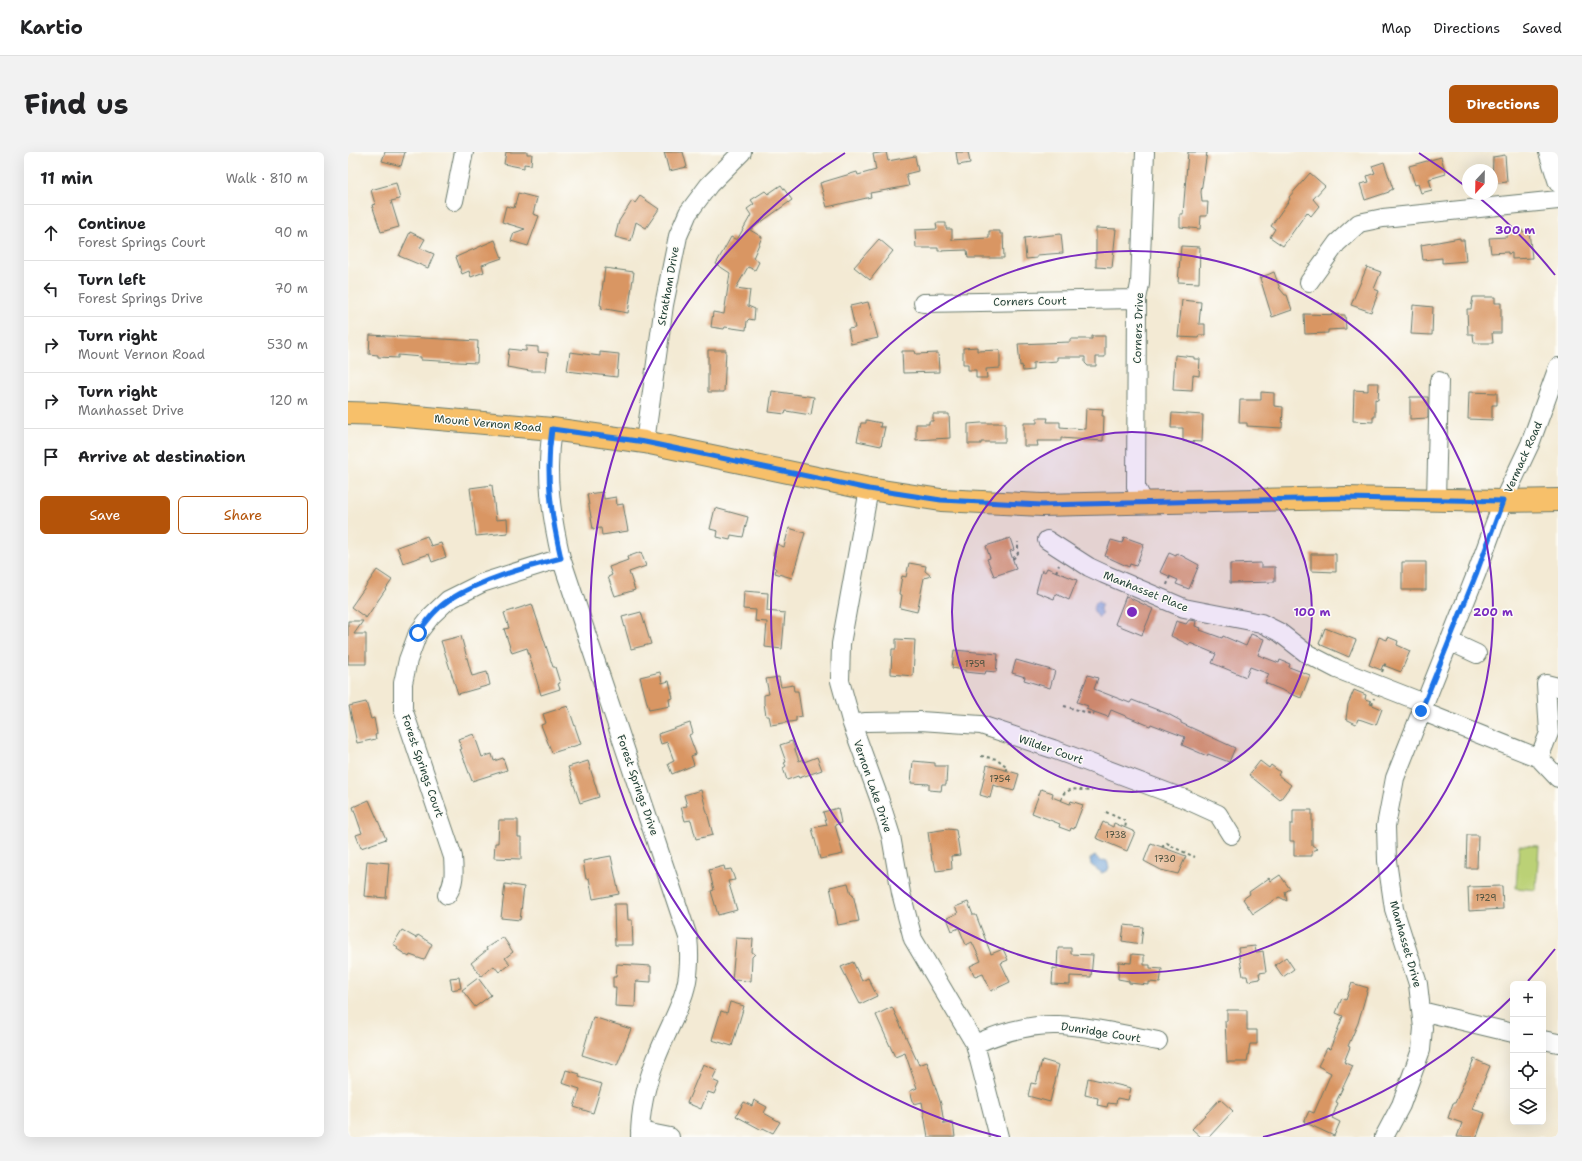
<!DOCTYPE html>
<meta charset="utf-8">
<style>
body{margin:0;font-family:"Shantell Sans",sans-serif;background:#f2f2f2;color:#202124}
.controls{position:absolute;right:12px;bottom:12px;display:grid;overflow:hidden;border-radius:6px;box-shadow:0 4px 16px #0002}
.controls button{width:36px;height:36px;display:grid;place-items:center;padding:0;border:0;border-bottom:1px solid #e0e0e0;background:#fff;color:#202124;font:20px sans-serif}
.compass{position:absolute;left:1114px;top:12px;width:36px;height:36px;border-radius:50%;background:#fff;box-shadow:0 4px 16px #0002;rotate:202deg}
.stop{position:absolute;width:12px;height:12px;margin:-9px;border:3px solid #1a73e8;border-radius:50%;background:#fff}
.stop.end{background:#1a73e8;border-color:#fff;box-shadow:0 1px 4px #0008}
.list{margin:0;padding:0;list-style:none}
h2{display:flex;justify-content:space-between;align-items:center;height:52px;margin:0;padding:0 16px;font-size:17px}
h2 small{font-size:13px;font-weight:400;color:#757577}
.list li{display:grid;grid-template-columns:26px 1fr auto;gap:12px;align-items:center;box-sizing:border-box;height:56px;padding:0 16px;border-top:1px solid #e0e0e0}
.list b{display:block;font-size:15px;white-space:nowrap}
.list p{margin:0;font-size:13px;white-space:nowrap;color:#757577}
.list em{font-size:13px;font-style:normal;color:#757577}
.actions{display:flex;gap:8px;padding:12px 16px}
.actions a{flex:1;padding:9px 0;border:1px solid #b45309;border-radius:6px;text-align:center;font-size:14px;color:#b45309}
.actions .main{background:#b45309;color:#fff}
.icon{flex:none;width:22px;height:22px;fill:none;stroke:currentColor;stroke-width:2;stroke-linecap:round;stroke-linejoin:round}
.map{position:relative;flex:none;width:1210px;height:985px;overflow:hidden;border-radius:6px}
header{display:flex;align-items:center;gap:24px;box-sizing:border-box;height:56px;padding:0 20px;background:#fff;border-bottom:1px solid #e0e0e0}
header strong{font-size:19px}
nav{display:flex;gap:22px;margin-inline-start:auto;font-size:14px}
.intro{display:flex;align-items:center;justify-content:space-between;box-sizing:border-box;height:96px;padding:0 24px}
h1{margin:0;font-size:28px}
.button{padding:10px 18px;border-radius:6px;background:#b45309;color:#fff;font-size:14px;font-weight:700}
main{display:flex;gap:24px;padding:0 24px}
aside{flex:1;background:#fff;border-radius:6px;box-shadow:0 4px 16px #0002}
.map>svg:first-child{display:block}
.green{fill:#bbd176;stroke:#6d8755}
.water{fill:#699dd5;stroke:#446d84}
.building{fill:#d99663}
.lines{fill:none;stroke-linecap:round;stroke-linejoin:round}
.minor-casing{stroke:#697a6c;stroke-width:20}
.major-casing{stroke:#697a6c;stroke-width:24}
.path{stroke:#697a6c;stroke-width:2;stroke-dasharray:3 3;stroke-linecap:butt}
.minor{stroke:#fff;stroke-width:18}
.major{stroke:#f7c06b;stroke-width:22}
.route{stroke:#1a73e8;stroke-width:5}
.ring{fill:none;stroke:#7b2cbf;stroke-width:2}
.labels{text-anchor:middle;stroke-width:3;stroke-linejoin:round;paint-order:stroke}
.number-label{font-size:9px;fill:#4e5340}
.street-label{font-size:11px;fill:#1f3d34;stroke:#fdfcf7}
.centre{fill:#7b2cbf;stroke:#fdfcf7;stroke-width:2}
.ring-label{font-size:12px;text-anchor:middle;font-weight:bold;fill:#7b2cbf;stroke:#fdfcf7;stroke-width:3;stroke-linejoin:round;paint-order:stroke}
</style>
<header>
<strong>Kartio</strong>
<nav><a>Map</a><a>Directions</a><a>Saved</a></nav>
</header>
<div class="intro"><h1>Find us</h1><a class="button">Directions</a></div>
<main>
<aside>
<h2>11 min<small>Walk · 810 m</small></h2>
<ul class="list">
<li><svg class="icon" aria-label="ahead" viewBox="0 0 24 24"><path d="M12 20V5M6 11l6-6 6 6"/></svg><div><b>Continue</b><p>Forest Springs Court</p></div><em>90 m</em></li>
<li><svg class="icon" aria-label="left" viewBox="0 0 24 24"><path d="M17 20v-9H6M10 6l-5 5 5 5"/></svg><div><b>Turn left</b><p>Forest Springs Drive</p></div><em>70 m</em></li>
<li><svg class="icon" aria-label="right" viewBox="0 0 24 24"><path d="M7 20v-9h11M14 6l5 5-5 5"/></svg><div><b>Turn right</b><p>Mount Vernon Road</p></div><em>530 m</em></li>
<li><svg class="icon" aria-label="right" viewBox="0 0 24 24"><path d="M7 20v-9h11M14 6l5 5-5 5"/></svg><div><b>Turn right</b><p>Manhasset Drive</p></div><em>120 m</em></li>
<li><svg class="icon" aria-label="arrive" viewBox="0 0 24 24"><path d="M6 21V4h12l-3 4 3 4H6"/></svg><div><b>Arrive at destination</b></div></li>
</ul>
<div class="actions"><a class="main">Save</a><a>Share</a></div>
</aside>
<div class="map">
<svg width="1210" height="985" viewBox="0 0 1210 985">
<rect width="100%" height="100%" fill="#fdfcf7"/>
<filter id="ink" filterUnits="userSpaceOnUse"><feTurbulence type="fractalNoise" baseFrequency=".025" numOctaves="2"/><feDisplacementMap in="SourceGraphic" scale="8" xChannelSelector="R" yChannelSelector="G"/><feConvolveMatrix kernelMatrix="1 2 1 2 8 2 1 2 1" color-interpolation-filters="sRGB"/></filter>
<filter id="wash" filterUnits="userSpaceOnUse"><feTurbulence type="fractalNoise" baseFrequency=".012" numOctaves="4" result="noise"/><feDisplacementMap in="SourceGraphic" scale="16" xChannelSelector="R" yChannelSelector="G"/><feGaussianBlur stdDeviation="0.9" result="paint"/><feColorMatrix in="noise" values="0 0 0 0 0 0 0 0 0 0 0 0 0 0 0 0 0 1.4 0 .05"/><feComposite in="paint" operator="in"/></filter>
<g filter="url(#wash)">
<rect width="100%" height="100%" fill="#f3ead4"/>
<!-- green -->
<path class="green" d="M1171,693l20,1 -3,44 -20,-2z"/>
<!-- water -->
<path class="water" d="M749,449l5,3 -2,5 2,6 -3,3 -6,-8 1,-6z
M747,704l6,5 3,-1 3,1 2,6 -1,3 -6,3 -11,-8 -1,-6z"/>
<g id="blocks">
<!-- building -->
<path class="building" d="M37,0h20l-4,14 -19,-5z
M158,0h21v2h5l-1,11 -7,-1v4l-20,-4z
M316,0h19l4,15 -18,4z
M538,0l2,9 27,-5 3,15 -12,3 3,12 -39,7 1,4 -44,10 -7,-24 37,-11 1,3 18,-5 -3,-16z
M608,0h12l2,11 -12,2z
M840,0h19l-6,40 1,10h6l-1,14h-6l-1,13 -20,-2v-13h3z
M1157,3l2,27 -15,2 1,-27z
M1093,5l5,17 -17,5 3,11 -11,3 -3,-9 -3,1 -6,-19z
M1036,10l9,27 -4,2v1l-24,8 -5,-16 9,-2 -2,-6 8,-3 -3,-7z
M962,21l15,13 -12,13 6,7 -8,10 -4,-4 -24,34 -13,-9 5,-8 -4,-3 19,-27 -1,-2z
M48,31l4,16 -9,2 8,26 -18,5 -9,-27 3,-1 -4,-14z
M433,33l11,15 -42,30 12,7 -9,21 6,4 -4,8 -7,-3 -12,21 14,2 -2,16 7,3 -1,11 -5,-1 -2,2 -1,9 -21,-3 -1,2 -13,-2 2,-15 11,2 6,-41 -14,-9 15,-27 6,3 14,-25 -4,-6 7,-5 -3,-4 14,-9 3,3z
M170,41l19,5 -4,16 6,2 -11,30 -17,-5 3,-8 11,-4 -23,-7 4,-16 8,2z
M292,44l19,13 -13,19 -10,-6 -5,19 -16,-4 4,-16 13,-20 3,2z
M588,71h10v6h6v11l37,-2v-7h11v3h3l1,24h-36l-1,-8 -29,1v-3h-22l-1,-18 22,-1z
M748,76l20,1 -4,39 -16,-1z
M1174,78v2l7,-1 3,27 -20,1v-6l-4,1v-2l-17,1 -2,-15 18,-1 1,-4h5v-2z
M62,80l15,7 -5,9 14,6 -6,14 -29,-12z
M713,82l2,19 -26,2v3l-11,1 -2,-21z
M1112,86v2h4l2,21 -24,2v-5l-19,2 -2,-15z
M531,87l14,12 -23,29 -16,-13z
M147,88l7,18 -20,7 2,7 -13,5 -2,-6 -7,3 -6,-17z
M833,94l19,1 -1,36 -21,-1z
M1019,115l14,5 -7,17 5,2 -8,21 -20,-7z
M257,116l29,4 -6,41 -27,-5 1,-2 -2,-1z
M926,120l6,17 5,6h2l5,15 -20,7 -12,-39z
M1125,145h22v6h6v30h-9l1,10h-19l-1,-9h-5l-1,-25h4z
M834,148l19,2 -2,22h6v11h-6l-1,3 -20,-1z
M520,150l10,36 -27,6 -3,-15 7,-1 -5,-22z
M1065,153l20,2 -1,28 -21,-1z
M956,162l41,1 1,14 -18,1v3l-23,1z
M22,183l108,6 -1,22 -56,-3v-3l-23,-2v3l-20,-1v-2l-9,-1z
M744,184h13v21h-9v9h-8l-3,-3v-6h-28v4l-24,2v7l-10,1 -1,-6 -2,1 -2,-22 52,-2v-3h22z
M178,194l12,1v5l10,1 -2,18h-16l-23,-4 2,-18 17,2z
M629,195v4l23,-1v18l-14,1 1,9h-11v-8h-8v-6h-5v-16z
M360,198h18l-2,42h-16z
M554,199h13l1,3 22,-1 1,19 -36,1z
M222,200l30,4v-4l19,2 -2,23 -50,-6z
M827,203l19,2v2h6l-1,17 -6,-1 -1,16 -19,-1z
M1020,231h11l-1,17 -3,-1v18h-2v5l-20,-1 1,-31 14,1z
M424,239l42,6 -3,18 -25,-4 -1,3 -16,-2z
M913,240l13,1v13l9,1 -1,21 -35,-2v-3h-8l1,-23h21z
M1121,240l28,1v12h-5v15l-24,-1z
M1062,245h18v21l-18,1z
M738,256l17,1 -1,7h2l-1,25 -42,-3v3h-24l1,5h-14v-23h13v-5h11l-1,4h13v5l25,2z
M824,261l31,2 -1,27 -19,-1v-13h-12z
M585,262h16l1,24 -34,2v-16h13v-3h4z
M518,268l15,3 -1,4h5l-4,19 -24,-5 4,-18h5z
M633,271h24v19h-24v2h-13v-20z
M144,333l4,35 11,-1 1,14 -32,3 -6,-48z
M255,340l1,7 12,-2 1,8 6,-1 5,27 -26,4 -1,-7 -8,1 -6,-35z
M367,356l33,9 -5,20 -12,-2 -1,5 -13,-3 1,-6 -8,-2z
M441,376l16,5 -13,45 -17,-5 1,-4 -3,-3 2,-11h-2l4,-11 7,3z
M79,384l4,10 10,-3 5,14 -14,5 -3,-8 -26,9 -6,-16z
M776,385l20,7 -8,22 -6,-2 -1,3 -24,-11 6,-16 11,3z
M662,386l4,12 -4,1 6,18 -22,7 -7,-17 3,-1 -4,-12z
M293,400l5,14 -17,6 6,18 -20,6 -7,-19 4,-2 -3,-8 19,-7 -1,-3z
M821,401l7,3 1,-3 22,12 -10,24 -13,-5 2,-4 -18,-8z
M963,402h25v18l-25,-1z
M1054,410h24v28h-24z
M561,411l17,3 -1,5 6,5 -7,2 -7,34 -17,-4 2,-13 -3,-1 3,-18 4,1z
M913,411v4h14v15l-45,1v-19z
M699,416l30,12 -8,20 -13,-6 -2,5 -18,-7 6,-22 3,2z
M29,418l15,10 -26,38 -15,-11z
M396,439l24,2 -1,18 18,2 -3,36 -17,-2 2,-25 -12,-1 1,-11 -13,-1z
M778,444l27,13 -11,26 -27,-11z
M184,452l21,63h2l5,16 -2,1 2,5 -19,6 -14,-47 -15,5 -8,-24 5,-1 -5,-15z
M293,460l10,32 -20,5 -9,-32z
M841,468l7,1 -1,5 6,2 -1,2 22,8 1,-2 23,10 5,-12 13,5 -6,16 21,8 1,-3 10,4 -1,3 21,8 -9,23 -36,-15 4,-9 -19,-7 -4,10 -34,-14 4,-9 -26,-11 -1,2 -18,-9 5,-15 10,3z
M0,469h15l-9,13h12v30h-18z
M977,476l31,12 -7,17 -30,-13z
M113,484l11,40 15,-4 3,13 -32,9 -17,-53z
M1031,485l8,3 1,-3 10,4 -1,4 13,6 -9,21 -18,-7 -2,5 -12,-5z
M548,487l19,1 -2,36 -22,-2 1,-25h4z
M606,498l44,4 -2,18 -10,-1 -1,3 -20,-2v-2l-13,-2z
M668,508l39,11 -5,17 -26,-8 1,-3 -13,-4z
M312,520l2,11 7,-2 4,17 -4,1 1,7 -21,4 -9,-33z
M740,523l10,3 -4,11 36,14 2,-3 36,14 13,7v2l54,25 -6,14 -21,-8 -1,2 -25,-11 3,-8 -34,-13 -1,2 -39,-16 -3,7 -22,-8 2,-3 -11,-4z
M431,525l2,10 12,-2 1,6h4l4,25 -6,1v4l-25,4 -2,-9h-3l-2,-13v-8l5,-1 -3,-15z
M1006,538l12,5 -1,4 6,2 -1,3 12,5 -6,16 -14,-5 -4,-1 -2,5 -10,-5 2,-15z
M18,550l5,17 3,-1 3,16 -2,1 1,4 -19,4 -8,-37z
M220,554l13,38 -29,9 -11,-28 5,-2 -3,-9z
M342,571l3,10 -4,2 7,19 -5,2 3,9 -22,9 -4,-10 6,-3 -7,-19 -6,2 -3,-10z
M126,582l8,23 10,-3 2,7 9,-3 4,12 -35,11 -12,-32h2l-4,-10z
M444,589l7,20 4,-2 1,3 13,-5 5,13 -23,8 -1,-2 -11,4 -4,-12 3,-2 -2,-3 2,-1 -6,-17z
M240,609l11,36 -19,6 -12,-36z
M565,609l22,2v3h12l-1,19h-4l-1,6 -12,-1v-6l-18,-1z
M912,609l9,7 2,-3 9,7 -2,3 13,10 -11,15 -31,-25z
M639,613l32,9 -5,17 -21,-6 -3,13 -10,-3z
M693,637l12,4 -1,4 18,7 1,-3 12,4 -9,24 -3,-1 -1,3 -11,-4 1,-3 -28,-11z
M353,638l12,45 -17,4 -5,-19 -6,1 -4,-14 6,-1 -3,-11z
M21,648l17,39 -25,9 -5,-13 6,-2 -9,-26z
M490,656l3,15 -6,2 8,29 -23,5 -8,-31 15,-3 -4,-13z
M945,658h19v35l6,4 -6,2v5h-18v-15h-4v-17h3z
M151,668h19v17h3v22l-27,-1 1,-15h3z
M755,670l10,5 1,-4 21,9 -8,19 -31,-13z
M600,677l8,1 4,25 -9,1 1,13 -16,2 -2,-10h-2l-4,-29z
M1119,683h11l-1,33h-11z
M803,691l35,13 -8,18 -17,-4 -17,-9z
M263,704l8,38 -26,5 -4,-21 -3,1 -3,-18z
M19,709l22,2 -3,35 -22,-2z
M376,714l1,4 6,-1 4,11 -7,1 9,29 -19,5 -7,-24 3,-1 -5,-20z
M932,723l10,14 -5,3 2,9 -8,-4 -26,17 -10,-15 7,-5 -1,-2 20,-14 2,3z
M500,731l3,11h2l6,27 -21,4 -8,-38z
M157,732l19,3 -4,33 -19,-2z
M1154,734l1,23 -34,2 -1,-24z
M620,750l5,13h3l15,39 12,-5 5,11 -7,3 9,19 -19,9 -8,-17 -8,3 -5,-11 11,-5 -9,-19 -6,3 -7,-17 -7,3 -5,-13 11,-5 -3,-6z
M266,752h13l1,16h4l1,25h-18z
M776,773l19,2 -2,17 -19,-3z
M54,778l14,8 2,-3 14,9 -8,16 -14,-5 -1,2 -12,-8 1,-2 -5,-3z
M155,785l10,15 -8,6 5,6 -11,8 -5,-6 -13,10 -10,-13 16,-13 -1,-2z
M388,786l17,1 -1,13 3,2 -3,3 -1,24 -19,-1z
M907,794l1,6 7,-1 3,21 -7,1 1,6 -12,2 -1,-5h-4l-5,-28z
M710,796h13v6l22,1 -2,22 -21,-1v9l-18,-1 1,-16 4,1z
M784,802l12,1v10h6v3l12,1 -2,14 -11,-1v3l-20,-2v-2l-11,-2 1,-17 12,1z
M938,805l8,12 -11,8 -8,-12z
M505,810l9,19 6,-3 9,18 -17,8 -19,-37z
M269,812l34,2v16l-15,-1 -1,26 -20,-1 1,-19h-3v-10h3z
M111,825l2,11 -9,2 -2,-12z
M130,826l13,17 -16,12 -13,-17z
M1004,831l16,5 -10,35 -10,23 2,1 -6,15 9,4 -17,36 2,1 -6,15 8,4 -6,14 -30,-14 5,-11 5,2 17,-40 -13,-7 9,-18 3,1 13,-33 -7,-3 6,-15 4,2z
M382,850l14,4 -12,40 -20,-6 9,-29 6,2z
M544,855l27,58 8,-3 14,42 3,20 9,-2 2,15h-27l-6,-35 -8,2 -4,-13 7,-3 -12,-35 -10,4 -19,-42z
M879,858h20v20h10v14h-7l-3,18h-20l-2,-41h2z
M245,865l38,12 -14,37 -35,-11z
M1126,907l16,7 -18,43 13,4 -8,24h-20l5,-14 -14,-5 5,-15h2z
M694,908l17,5 -9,37 -22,-6 3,-13 5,1z
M355,912l14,6 -5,10 7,3 -5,11 -6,-2 -7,17 -14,-6z
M218,918l14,4 -1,3 23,7 -9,29 -19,-6 6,-18 -18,-6z
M740,926l43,10 -3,12 -11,-2 -1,6 -8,-1 -1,4 -10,-2 1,-7 -13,-3z
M872,947l13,12 -24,26h-8l-9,-8z
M406,948l13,7 -3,6 16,9 -7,11 -10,-5 -1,2 -26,-14 8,-14 8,4z"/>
</g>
</g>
<g filter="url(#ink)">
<use href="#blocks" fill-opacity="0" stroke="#697a6c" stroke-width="1"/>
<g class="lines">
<!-- minor casing -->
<g class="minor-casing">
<path id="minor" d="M1200,0l10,31
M106,49l10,-49
M961,130l28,-39 22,-20 24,-5 175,-18
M575,151l214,-4
M204,277c-7,44 -1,86 9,129l127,379c6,57 -13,73 -32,122 -10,25 -16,51 -16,78
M297,290l19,-137 14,-69 10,-23 21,-28 33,-33
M521,337l-28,155 -1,37 12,43 27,74 12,38 10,57 12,46 62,105 24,93
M1088,347l3,-118
M796,350l-8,-15 1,-188 3,-15 5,-132
M699,388l42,27 15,7 80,34 77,15 18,9 27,21 31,16 87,34
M1101,489l28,13
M1073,559l118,47 19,20
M504,572l14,-2 54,-1 61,4 72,24 132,50 33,15 13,21
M1191,606l10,-25 -3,-49 12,3
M99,743c8,-12 7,-23 6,-38l-50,-148v-26l5,-23 10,-27 13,-17 17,-16 34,-17 79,-25
M1073,859l92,22
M1195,888l15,3
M627,892c25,-11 56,-20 83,-19 33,1 67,10 100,16
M292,979l30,6
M1036,985l17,-32 20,-55 2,-22 -5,-44 -24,-75 -7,-48 -1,-35 9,-48 82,-206 26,-71 27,-57 28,-77"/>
</g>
<!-- major casing -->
<g class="major-casing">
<path id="major" d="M0,261l35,1 169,15 93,13 224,47 72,11 101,5 302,-7 159,3 55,-1"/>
</g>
<!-- path -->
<path class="path" d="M665,407l5,-6v-11
M708,420l3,-7
M819,433l3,-9
M1034,520l4,-10
M1024,553l2,-7
M716,554l28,8 3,-1
M633,604l16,3 9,7v4
M713,648l3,-7 8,-4 20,2
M758,660l19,9 1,2 -1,5
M814,695l5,-4 8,5 20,9"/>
<!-- minor -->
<use href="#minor" class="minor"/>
<!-- major -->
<use href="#major" class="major"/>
</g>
</g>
<g class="lines" filter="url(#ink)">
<!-- route -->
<path class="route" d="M70,481c9,-12 18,-25 31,-33 33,-21 74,-32 112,-42 -10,-43 -16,-85 -9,-129l93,13 224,47 72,11 101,5 302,-7 159,3 -26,71 -56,139"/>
</g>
<!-- distance rings -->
<circle cx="784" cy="460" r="180" fill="#7b2cbf" fill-opacity=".12"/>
<g class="ring">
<circle cx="784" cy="460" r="180"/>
<circle cx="784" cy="460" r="361"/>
<path d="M1207 797A541 541 0 0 1 1180 829M1163 846A541 541 0 0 1 915 985M653 985A541 541 0 0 1 497 1M1071 1A541 541 0 0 1 1117 34M1128 43A541 541 0 0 1 1207 123"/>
</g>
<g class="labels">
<!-- number labels -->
<g class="number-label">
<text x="627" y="515">1759</text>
<text x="652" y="630">1754</text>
<text x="768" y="686">1738</text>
<text x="817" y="710">1730</text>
<text x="1138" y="749">1729</text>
</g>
<!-- street labels -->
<g class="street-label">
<text transform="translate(320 134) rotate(-80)" y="4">Stratham Drive</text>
<text transform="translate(682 149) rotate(-1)" y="4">Corners Court</text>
<text transform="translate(790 176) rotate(-88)" y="4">Corners Drive</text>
<text transform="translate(140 271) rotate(5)" y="4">Mount Vernon Road</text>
<text transform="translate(1175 305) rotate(-66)" y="4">Vermack Road</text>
<text transform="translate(798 439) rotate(22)" y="4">Manhasset Place</text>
<text transform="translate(703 597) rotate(19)" y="4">Wilder Court</text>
<text transform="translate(75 614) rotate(71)" y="4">Forest Springs Court</text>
<text transform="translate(290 633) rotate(71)" y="4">Forest Springs Drive</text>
<text transform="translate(525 634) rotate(71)" y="4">Vernon Lake Drive</text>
<text transform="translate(1058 792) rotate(74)" y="4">Manhasset Drive</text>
<text transform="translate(753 880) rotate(9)" y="4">Dunridge Court</text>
</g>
</g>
<circle cx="784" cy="460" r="6" class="centre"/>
<g class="ring-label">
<text x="1167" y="82">300 m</text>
<text x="964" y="464">100 m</text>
<text x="1145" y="464">200 m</text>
</g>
</svg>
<div class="controls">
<button>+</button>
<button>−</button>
<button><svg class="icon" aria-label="locate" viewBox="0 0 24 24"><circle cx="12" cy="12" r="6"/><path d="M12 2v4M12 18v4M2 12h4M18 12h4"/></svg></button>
<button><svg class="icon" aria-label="layers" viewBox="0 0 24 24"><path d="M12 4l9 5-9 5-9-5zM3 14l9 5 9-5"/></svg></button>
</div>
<svg class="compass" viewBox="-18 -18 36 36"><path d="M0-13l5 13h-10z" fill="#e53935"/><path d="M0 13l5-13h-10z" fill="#757577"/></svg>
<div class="stop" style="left:70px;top:481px"></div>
<div class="stop end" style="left:1073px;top:559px"></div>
</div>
</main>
